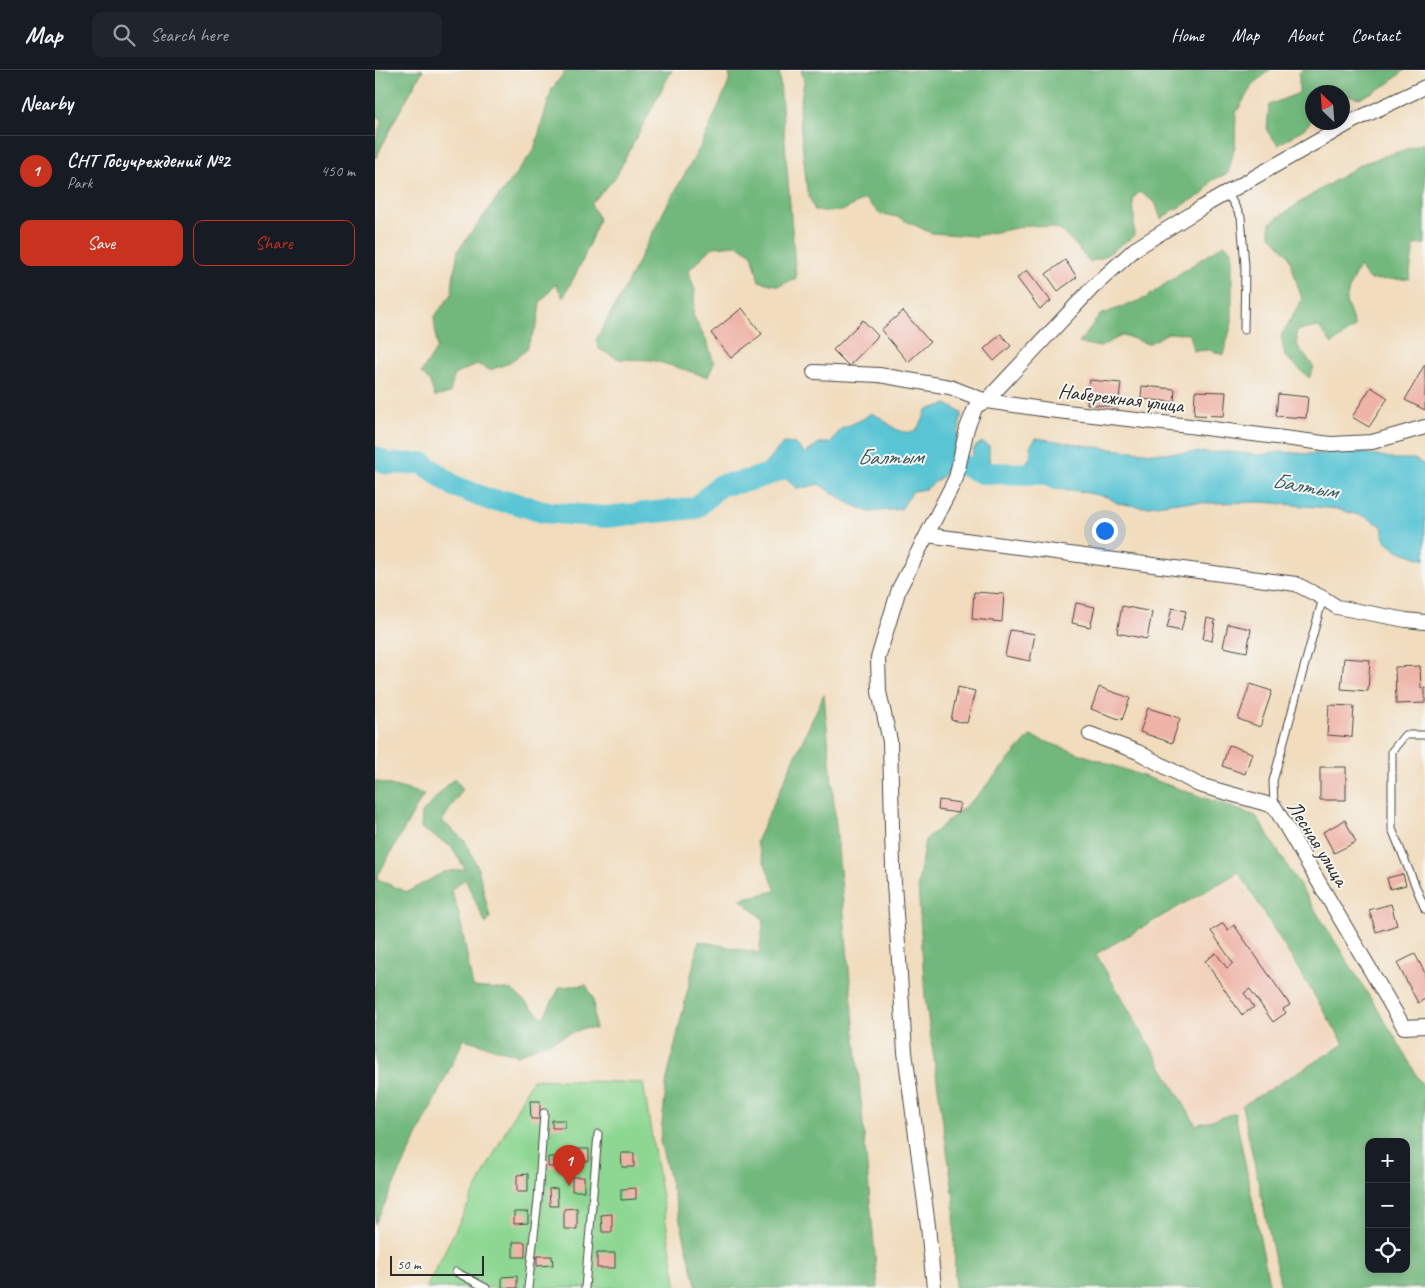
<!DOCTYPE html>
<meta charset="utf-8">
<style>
body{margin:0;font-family:Caveat,sans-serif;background:#20242c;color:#f1f3f6}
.controls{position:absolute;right:15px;bottom:15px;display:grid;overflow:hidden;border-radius:10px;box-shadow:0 2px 12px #0003}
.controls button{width:45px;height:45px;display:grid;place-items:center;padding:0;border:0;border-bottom:1px solid #363941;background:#171b24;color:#f1f3f6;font:25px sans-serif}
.compass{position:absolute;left:930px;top:15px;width:45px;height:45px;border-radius:50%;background:#171b24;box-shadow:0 2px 12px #0003;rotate:335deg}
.scale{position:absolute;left:15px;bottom:12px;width:94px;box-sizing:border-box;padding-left:5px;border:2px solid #2b2b2b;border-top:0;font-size:14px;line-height:18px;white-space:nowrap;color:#2b2b2b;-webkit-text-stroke:4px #f6f6f2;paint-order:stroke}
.you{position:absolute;left:729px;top:460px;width:18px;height:18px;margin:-12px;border:4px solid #fff;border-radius:50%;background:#1a73e8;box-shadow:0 0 0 8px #1a73e833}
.badge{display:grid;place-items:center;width:32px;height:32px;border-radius:50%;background:#c8321e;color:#fff;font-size:16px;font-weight:700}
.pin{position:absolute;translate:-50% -41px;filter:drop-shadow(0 1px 2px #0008)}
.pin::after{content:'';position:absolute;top:26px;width:18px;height:15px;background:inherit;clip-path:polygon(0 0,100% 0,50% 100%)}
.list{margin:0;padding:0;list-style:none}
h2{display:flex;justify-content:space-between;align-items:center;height:65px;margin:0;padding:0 20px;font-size:21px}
h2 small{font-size:16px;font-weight:400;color:#9ea1a6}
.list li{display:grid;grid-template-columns:32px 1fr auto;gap:15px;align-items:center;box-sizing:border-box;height:70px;padding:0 20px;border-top:1px solid #363941}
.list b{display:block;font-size:19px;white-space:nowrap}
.list p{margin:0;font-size:16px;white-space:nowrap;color:#9ea1a6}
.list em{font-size:16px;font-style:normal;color:#9ea1a6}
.actions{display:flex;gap:10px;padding:15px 20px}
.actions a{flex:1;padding:11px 0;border:1px solid #c8321e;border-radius:10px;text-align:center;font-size:18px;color:#c8321e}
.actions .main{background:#c8321e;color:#fff}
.icon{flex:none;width:28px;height:28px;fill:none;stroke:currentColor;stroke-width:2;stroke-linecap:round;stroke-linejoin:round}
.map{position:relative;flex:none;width:1050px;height:1218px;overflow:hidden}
header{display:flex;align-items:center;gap:30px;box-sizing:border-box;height:70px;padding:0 25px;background:#171b24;border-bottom:1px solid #363941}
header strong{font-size:24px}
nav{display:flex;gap:28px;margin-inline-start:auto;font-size:18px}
.search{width:350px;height:45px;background:#20242c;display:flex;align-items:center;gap:12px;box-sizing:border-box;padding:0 18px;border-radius:10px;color:#9ea1a6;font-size:19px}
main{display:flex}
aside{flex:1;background:#171b24}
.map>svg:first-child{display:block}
.built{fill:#f2d4be}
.green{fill:#8ed793;stroke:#5c815f}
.forest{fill:#72b87d;stroke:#4e7254;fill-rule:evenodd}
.water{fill:#59c4d4;stroke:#427880}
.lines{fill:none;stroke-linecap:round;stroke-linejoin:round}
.river{stroke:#59c4d4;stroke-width:22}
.building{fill:#efb3a7}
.lane-casing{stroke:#494641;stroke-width:9}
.street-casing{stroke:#494641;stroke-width:16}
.lane{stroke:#fff;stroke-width:7}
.street{stroke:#fff;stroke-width:14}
.labels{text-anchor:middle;stroke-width:4;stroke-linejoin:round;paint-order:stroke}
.street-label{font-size:21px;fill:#2b2b2b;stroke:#f6f6f2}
.water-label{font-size:22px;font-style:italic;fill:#39595e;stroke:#f6f6f2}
</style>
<header>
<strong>Map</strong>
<div class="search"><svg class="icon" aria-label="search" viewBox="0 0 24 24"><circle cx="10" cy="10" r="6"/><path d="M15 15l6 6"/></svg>Search here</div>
<nav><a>Home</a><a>Map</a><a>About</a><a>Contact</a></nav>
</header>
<main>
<aside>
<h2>Nearby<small></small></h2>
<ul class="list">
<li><span class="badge">1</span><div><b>СНТ Госучреждений №2</b><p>Park</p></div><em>450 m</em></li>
</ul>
<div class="actions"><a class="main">Save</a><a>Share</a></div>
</aside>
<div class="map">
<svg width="1050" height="1218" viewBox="0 0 1050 1218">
<rect width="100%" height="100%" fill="#f6f6f2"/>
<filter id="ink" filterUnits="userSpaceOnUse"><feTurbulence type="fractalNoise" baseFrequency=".02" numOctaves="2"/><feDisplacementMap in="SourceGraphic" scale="10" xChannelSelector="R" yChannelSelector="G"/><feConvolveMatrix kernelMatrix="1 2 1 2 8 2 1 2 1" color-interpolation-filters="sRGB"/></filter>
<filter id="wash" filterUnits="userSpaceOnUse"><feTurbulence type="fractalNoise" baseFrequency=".0096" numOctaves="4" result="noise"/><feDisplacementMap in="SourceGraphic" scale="20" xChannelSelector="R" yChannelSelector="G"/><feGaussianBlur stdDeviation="1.12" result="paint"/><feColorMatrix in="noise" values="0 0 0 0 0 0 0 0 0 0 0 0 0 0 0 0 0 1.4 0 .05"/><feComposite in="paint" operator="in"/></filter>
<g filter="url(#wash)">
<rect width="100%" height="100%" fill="#f1dcbd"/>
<!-- built -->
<path class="built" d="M863,807l101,166 -138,91 -101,-179z"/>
<!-- green -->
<path class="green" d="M157,1009l111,4 34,205h-251z"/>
<!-- forest -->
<path class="forest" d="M0,0h48l-29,51 -18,37 -1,-17 7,-22 -7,-3z
M191,0h106l-57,108 -24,26 8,15 -17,43 -19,36 -7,-14 -16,19 -3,22 -12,26 -18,13 -17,6 -13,-6 -23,11 -4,18 -15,4 -5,-15 -9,-9 16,-25 -3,-31 18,-23 1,-15 5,-29 76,-100 18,-61z
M355,0h49l17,208 -17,8 -20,-5 -7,-27 -15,-9 -24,2 -25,24 7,19 -2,25 13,24 8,24 -6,14 -29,-9 -27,-8 -33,-1 -20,-10 -3,-9 26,-47 45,-88 35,-61 27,-62z
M426,0h469l-17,14 -17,29 -1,33 -7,27 -17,8 -8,13 -31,17 -11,8 -6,-17 -16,-10 -6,7 1,16v21l-32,22 -13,4 -13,-17 -17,-16 -27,-4 -57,11 -44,-3 -33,-16 -18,-3 -15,-15 -23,12h-27l-8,-20 -8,-80 5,-29z
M927,0h103l-17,14 -27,14 -18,-3v-3h-30l-1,28 -7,8 -27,17 -11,-14 2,-26 30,-12v-20z
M1050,73v101l-11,1 -5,34 -39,1 -11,-13 -9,18 -4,16 9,26 -23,17 -13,-17 -23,4 2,16 16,20 -5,11 -24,-22 -4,-20 21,-37 -14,-45 -18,-20v-11l29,-20 62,-39z
M849,174l8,6v73l-9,32 -13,-5 -16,1 -4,-17 -22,-1 -20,11 -25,-9 -23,12 -21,-4 21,-28 46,-17 33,-24z
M449,624l54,594h-181l-37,-147 7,-62 32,-138 60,12 5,-33 -24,-21 36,-8 -20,-49z
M655,666l226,80 139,221 30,53v198h-144l-39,-182 102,-62 -105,-172 -143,82 100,171 39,-12 35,175h-315l-1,-89 -29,-202 -7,-113 7,-44 50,-42zM994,1072h37v127h-37z
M79,708l9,11 -21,32 23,20 13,27 12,50 -4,6 -21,-45 -14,11 8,24 14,73 39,3 31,28 17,-31 26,-2 7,13 2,31 -11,-1 -67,27 -53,-16 -89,185v-443l49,13 -48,85 31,13 37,-20 21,-3 -13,-22 -31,-19 1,-15z"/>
<!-- water -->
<path class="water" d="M572,334l15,9 -5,26 -13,36 -18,14 -13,2 -12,18 -32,3 -22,-10 -28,-18 -21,5 -10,-8 -4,-7 -13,4 -9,7 -8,-8 29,-34 13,1 9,10 14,-11h11l11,-14 22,-10 8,-6c4,2 10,4 14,8 12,9 13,12 30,11l8,-12 3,-10z
M661,368l75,11 43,4 76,-1 31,3 20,-3 29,2 47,-3 38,8h19l11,6v95l-28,-10 -13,-11 -2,-13 -16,-9 -30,-8 -73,-7 -51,1 -34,-1 -36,5 -25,-4 -9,-6 -36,-7 -19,-1 -20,-9 -11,-3 -1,-7 10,-14 -1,-10z
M607,372l7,4v12l2,13 -6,7 -13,-4 -2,-8 4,-18z"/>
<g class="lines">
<!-- river -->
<path class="river" d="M545,384l19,1 43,18 70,1
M0,387l13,7 35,-1 31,23 36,14 21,2 32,10 62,5 91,-9 24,-23c23,-2 44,-8 65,-17"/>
</g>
<g id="blocks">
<!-- building -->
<path class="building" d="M690,190l12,17 -19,14 -12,-17z
M652,200l24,31 -11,8 -23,-31z
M367,238l20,26 -31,24 -20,-25z
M528,241l27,31 -22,20 -27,-32z
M488,250l15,16 -29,30 -16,-16z
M626,264l10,12 -17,15 -10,-12z
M1050,294v46l-20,-10z
M715,310l31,3 -3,24 -31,-3z
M767,316l33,3 -1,13 -33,-3z
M996,317l17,11 -19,29 -17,-10z
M820,321l31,1 -2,24 -30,-1z
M903,324l30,3 -2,21 -30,-2z
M599,522l30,2 -2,28 -30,-3z
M701,533l19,4 -5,20 -18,-4z
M747,536l30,6 -5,27 -30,-6z
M797,538l14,3 -5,20 -14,-3z
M832,548l8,2 -3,21 -9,-2z
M853,554l23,5 -4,23 -24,-5z
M635,560l25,4 -5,27 -25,-5z
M969,588l26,2 -2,31 -27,-2z
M1045,596l1,22h4v15l-29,1 -1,-37z
M875,614l22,7 -12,36 -22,-8z
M583,617l17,4 -8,32 -16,-3z
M724,617l31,11 -8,22 -31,-11z
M954,635l25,1 -2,31 -25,-2z
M773,638l32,10 -8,25 -32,-11z
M854,675l23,8 -7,21 -23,-8z
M945,697h26v33h-26z
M564,730l21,3 -2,10 -20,-3z
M970,750l11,22 -22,11 -11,-21z
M1028,804l3,11 -16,4 -3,-11z
M1016,834l6,21 -21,7 -7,-22z
M848,853l5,7 6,-5 56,80 -7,4 3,4 -13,9 -23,-33 -6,4 10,14 -12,8 -37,-54 11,-8 11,15 6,-5 -22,-32z
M1040,884l10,19v26l-7,4 -21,-40z
M155,1031h10v18h-9z
M177,1050h13v8h-13z
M199,1079h15v12h-14z
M246,1083h13v14h-12z
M173,1087h11v10h-11z
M153,1104v18h-11v-17z
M197,1107h12v14h-12z
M182,1118l1,18h-8l-1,-17z
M261,1118v11l-15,1v-11z
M202,1138v21h-13v-20z
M139,1142h14v11l-14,1z
M237,1144v18h-10l-1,-17z
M138,1172h12v15h-12z
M222,1183h18v15h-18z
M162,1186h15l1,9 -16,1z
M142,1206v12h-15v-11z"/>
</g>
</g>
<g filter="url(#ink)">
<use href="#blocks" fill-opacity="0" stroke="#494641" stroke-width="1"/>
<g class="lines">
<!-- lane casing -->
<g class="lane-casing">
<path id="lane" d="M852,122l14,25 4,49 -1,64
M1050,665h-20l-13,16v78l33,80
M899,736l-1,-25 50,-183
M81,1202l30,16
M153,1218l10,-88 6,-87
M210,1218l13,-154"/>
</g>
<!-- street casing -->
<g class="street-casing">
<path id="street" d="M439,302l65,3 71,12 36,14 63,9 140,16 142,18 41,-2 53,-15
M552,465l369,49 27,14 14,9 69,13 19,2
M715,664l48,18 61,33 75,21 130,221 21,-1
M559,1218l-6,-62 -23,-174 -12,-184 -3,-127 -11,-49 -1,-34 21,-69 57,-111 11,-50 9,-22 10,-5 107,-114 42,-38 74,-46 144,-82 72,-34"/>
</g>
<!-- lane -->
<use href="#lane" class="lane"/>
<!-- street -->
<use href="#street" class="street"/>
</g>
</g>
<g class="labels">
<!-- street labels -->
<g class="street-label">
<text transform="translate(746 328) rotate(7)" y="7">Набережная улица</text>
<text transform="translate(943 773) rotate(58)" y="7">Лесная улица</text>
</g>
<!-- water labels -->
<g class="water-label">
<text transform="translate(515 386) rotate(-1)" y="8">Балтым</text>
<text transform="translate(930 415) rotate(10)" y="8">Балтым</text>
</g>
</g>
</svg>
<div class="controls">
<button>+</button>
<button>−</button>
<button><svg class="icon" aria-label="locate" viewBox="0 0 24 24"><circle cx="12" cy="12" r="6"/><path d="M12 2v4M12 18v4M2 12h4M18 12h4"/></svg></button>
</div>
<svg class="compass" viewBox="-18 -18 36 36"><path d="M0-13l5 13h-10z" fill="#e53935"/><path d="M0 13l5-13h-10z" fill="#9ea1a6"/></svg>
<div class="scale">50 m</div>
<div class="you"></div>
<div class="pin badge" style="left:194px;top:1116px">1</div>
</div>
</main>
